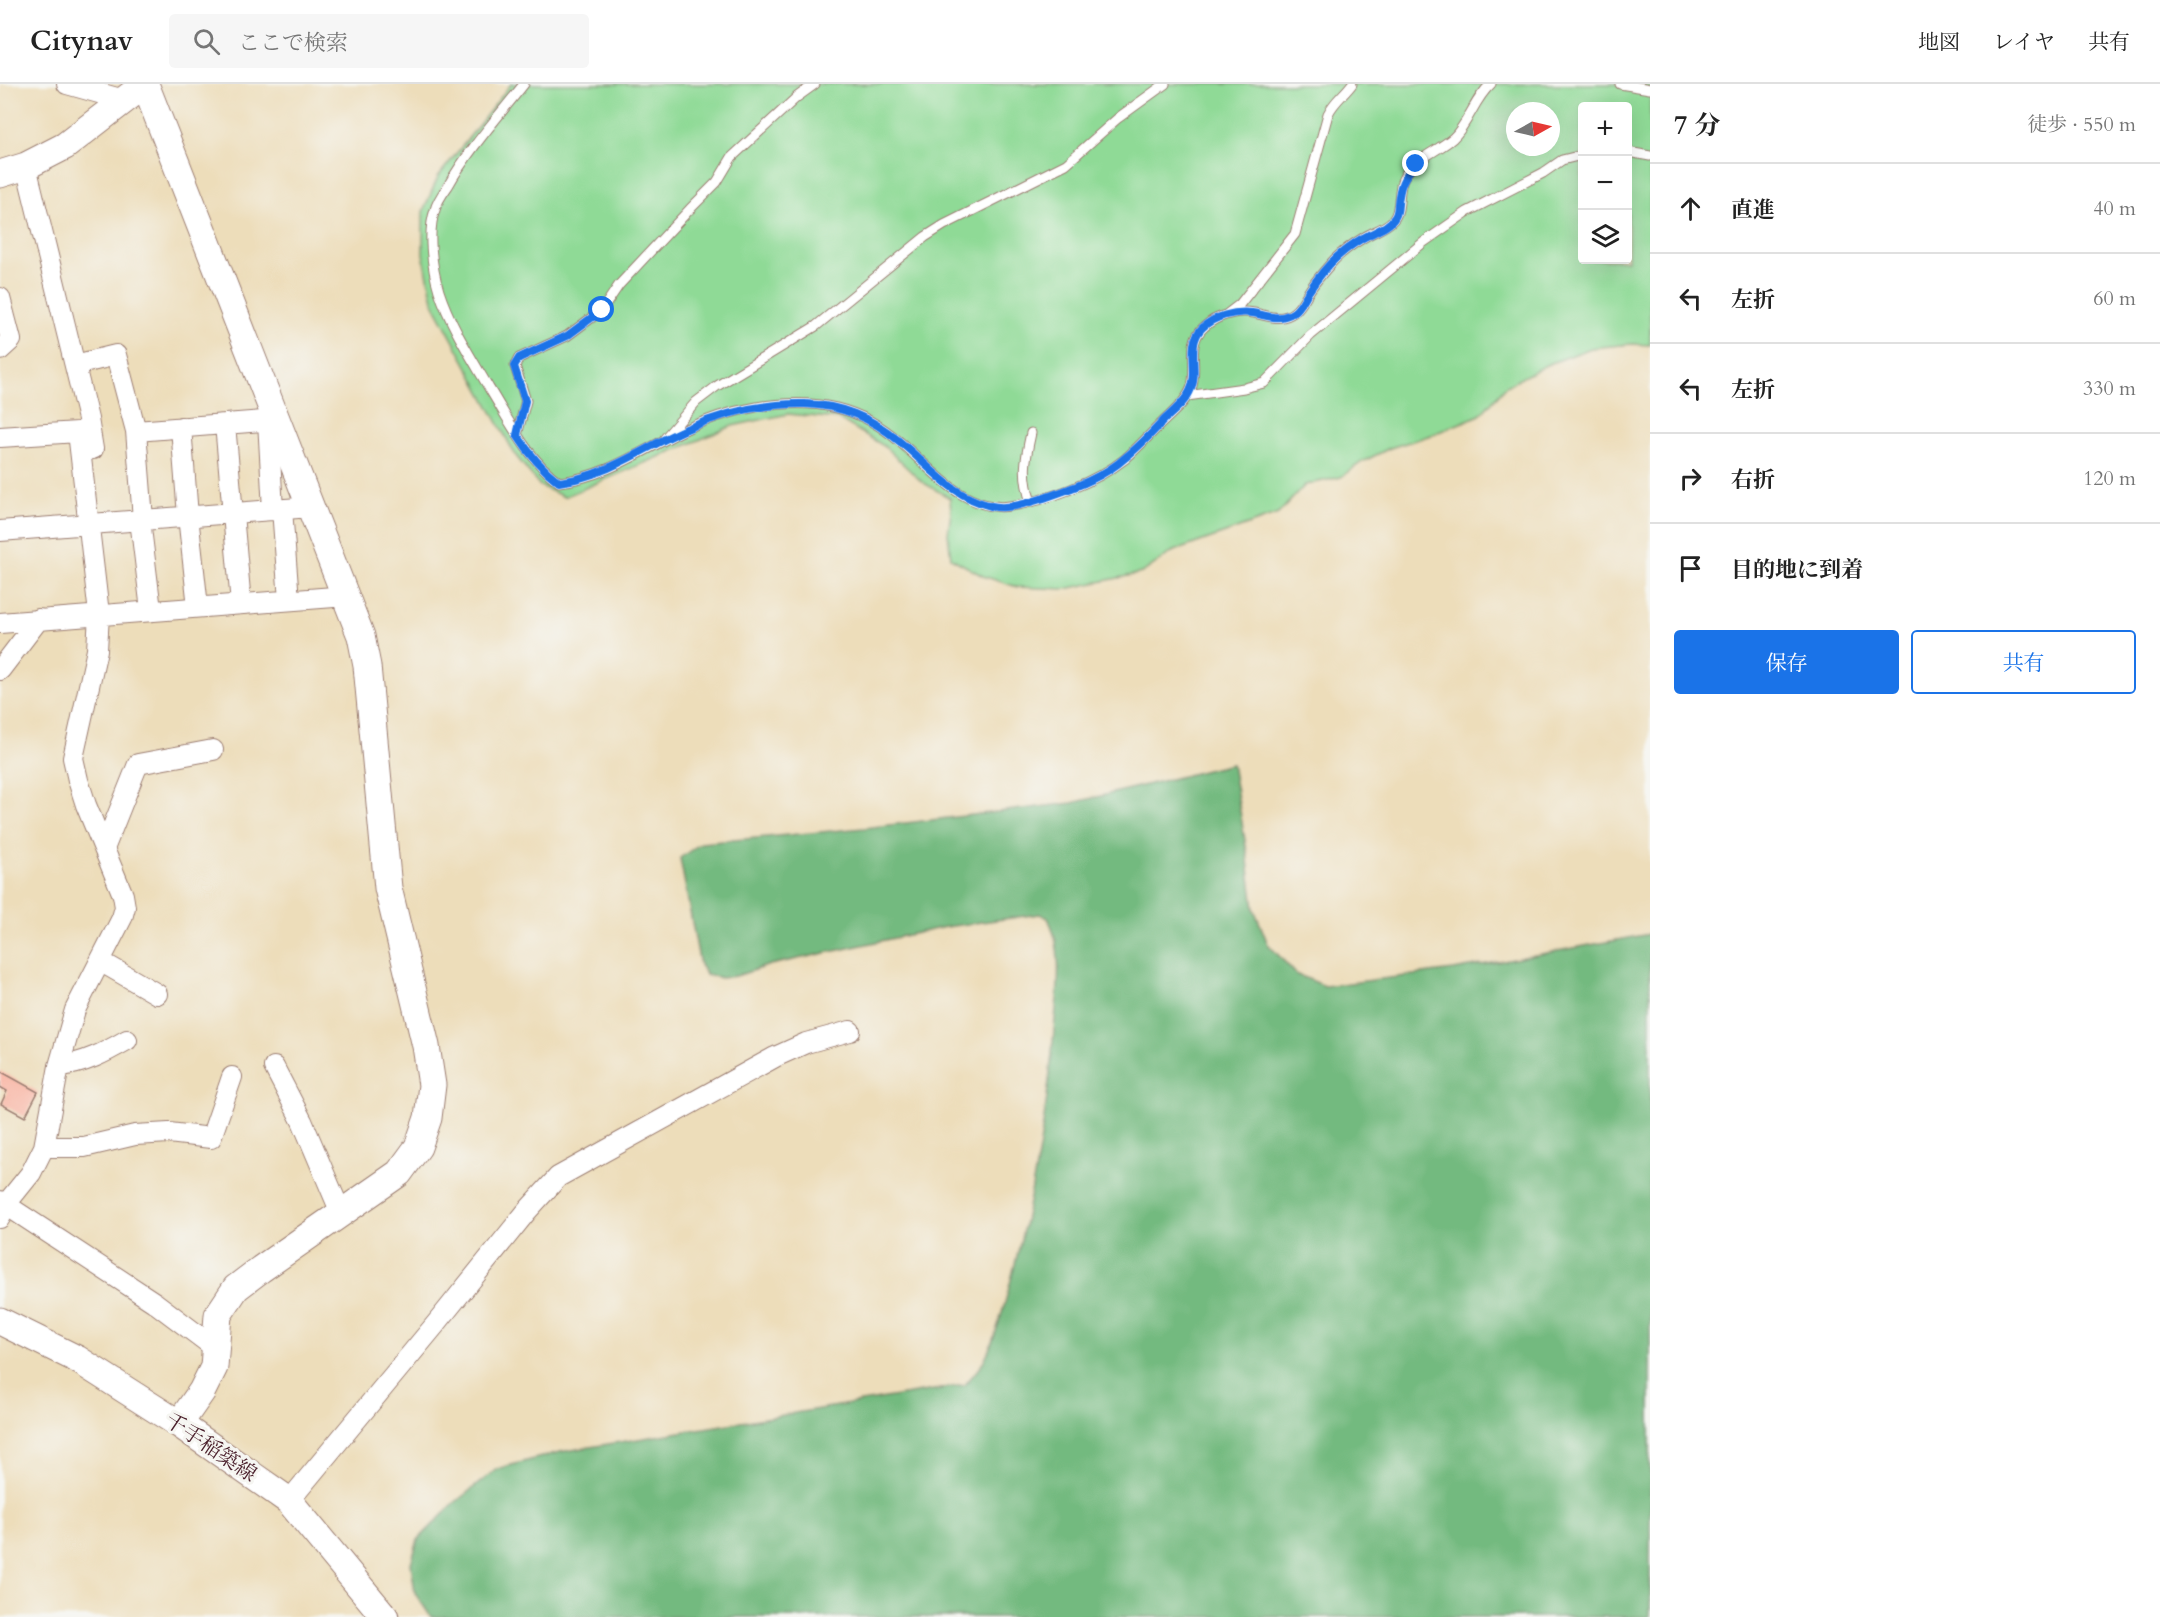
<!DOCTYPE html>
<html lang="ja">
<meta charset="utf-8">
<style>
body{margin:0;font-family:Cardo,"Noto Serif JP",serif;background:#f6f6f6;color:#222}
.controls{position:absolute;right:18px;top:18px;display:grid;overflow:hidden;border-radius:6px;box-shadow:0 6px 24px #0002}
.controls button{width:54px;height:54px;display:grid;place-items:center;padding:0;border:0;border-bottom:2px solid #e0e0e0;background:#fff;color:#222;font:30px sans-serif}
.compass{position:absolute;left:1506px;top:18px;width:54px;height:54px;border-radius:50%;background:#fff;box-shadow:0 6px 24px #0002;rotate:82deg}
.stop{position:absolute;width:18px;height:18px;margin:-14px;border:4px solid #1a73e8;border-radius:50%;background:#fff}
.stop.end{background:#1a73e8;border-color:#fff;box-shadow:0 2px 6px #0008}
.list{margin:0;padding:0;list-style:none}
h2{display:flex;justify-content:space-between;align-items:center;height:78px;margin:0;padding:0 24px;font-size:26px}
h2 small{font-size:20px;font-weight:400;color:#767676}
.list li{display:grid;grid-template-columns:39px 1fr auto;gap:18px;align-items:center;box-sizing:border-box;height:90px;padding:0 24px;border-top:2px solid #e0e0e0}
.list b{display:block;font-size:22px;white-space:nowrap}
.list em{font-size:20px;font-style:normal;color:#767676}
.actions{display:flex;gap:12px;padding:18px 24px}
.actions a{flex:1;padding:14px 0;border:2px solid #1a73e8;border-radius:6px;text-align:center;font-size:21px;color:#1a73e8}
.actions .main{background:#1a73e8;color:#fff}
.icon{flex:none;width:33px;height:33px;fill:none;stroke:currentColor;stroke-width:2;stroke-linecap:round;stroke-linejoin:round}
.map{position:relative;flex:none;width:1650px;height:1533px;overflow:hidden}
header{display:flex;align-items:center;gap:36px;box-sizing:border-box;height:84px;padding:0 30px;background:#fff;border-bottom:2px solid #e0e0e0}
header strong{font-size:28px}
nav{display:flex;gap:33px;margin-inline-start:auto;font-size:21px}
.search{width:420px;height:54px;background:#f6f6f6;display:flex;align-items:center;gap:15px;box-sizing:border-box;padding:0 21px;border-radius:6px;color:#767676;font-size:22px}
main{display:flex}
aside{flex:1;background:#fff}
.map>svg:first-child{display:block}
.green{fill:#8fda96;stroke:#6c7c60;stroke-width:1.5;fill-rule:evenodd}
.forest{fill:#73ba7f;stroke:#5e6c55;stroke-width:1.5}
.building{fill:#f9ac9a}
.lines{fill:none;stroke-linecap:round;stroke-linejoin:round}
.lane-casing{stroke:#9c7e72;stroke-width:11}
.street-casing{stroke:#9c7e72;stroke-width:22}
.secondary-casing{stroke:#9c7e72;stroke-width:29}
.lane{stroke:#fff;stroke-width:9}
.street{stroke:#fff;stroke-width:20}
.secondary{stroke:#fff;stroke-width:27}
.route{stroke:#1a73e8;stroke-width:8}
.labels{text-anchor:middle;stroke-width:6;stroke-linejoin:round;paint-order:stroke}
.street-label{font-size:21px;fill:#4a1f2b;stroke:#f6f6f2}
</style>
<header>
<strong>Citynav</strong>
<div class="search"><svg class="icon" aria-label="search" viewBox="0 0 24 24"><circle cx="10" cy="10" r="6"/><path d="M15 15l6 6"/></svg>ここで検索</div>
<nav><a>地図</a><a>レイヤ</a><a>共有</a></nav>
</header>
<main>
<div class="map">
<svg width="1650" height="1533" viewBox="0 0 1650 1533">
<rect width="100%" height="100%" fill="#f6f6f2"/>
<filter id="ink" filterUnits="userSpaceOnUse"><feTurbulence type="fractalNoise" baseFrequency=".0167" numOctaves="2"/><feDisplacementMap in="SourceGraphic" scale="12" xChannelSelector="R" yChannelSelector="G"/><feConvolveMatrix kernelMatrix="1 2 1 2 8 2 1 2 1" color-interpolation-filters="sRGB"/></filter>
<filter id="wash" filterUnits="userSpaceOnUse"><feTurbulence type="fractalNoise" baseFrequency=".008" numOctaves="4" result="noise"/><feDisplacementMap in="SourceGraphic" scale="24" xChannelSelector="R" yChannelSelector="G"/><feGaussianBlur stdDeviation="1.35" result="paint"/><feColorMatrix in="noise" values="0 0 0 0 0 0 0 0 0 0 0 0 0 0 0 0 0 1.4 0 .05"/><feComposite in="paint" operator="in"/></filter>
<g filter="url(#wash)">
<rect width="100%" height="100%" fill="#edddba"/>
<!-- green -->
<path class="green" d="M511,0h1139v261l-18,-1 -41,4 -45,17 -40,21 -26,29 -49,20 -41,13 -28,14 -21,15 -36,8 -27,29 -106,38 -30,21 -77,16 -48,-2 -34,-11 -32,-18 -3,-24 3,-22 -1,-14 -28,-16 -38,-36 -45,-27 -51,-5 -56,12 -168,71 -24,-11 -24,-30 -82,-151 -11,-51v-42l15,-35zM1582,22h46v154h-46zM1515,27h36v36h-36z"/>
<!-- forest -->
<path class="forest" d="M1232,680l15,88 7,57 14,35 28,30 29,12 129,-16 196,-36v683h-1219l-16,-24 -4,-30 7,-23 35,-36 44,-35 63,-17 404,-67c10,-10 19,-20 24,-33 13,-30 21,-64 29,-96 18,-74 31,-149 37,-226 3,-37 11,-77 -6,-112l-8,-4 -95,13 -175,38 -34,11 -15,2 -15,-4 -6,-9 -20,-107 21,-15 163,-15 208,-25z"/>
<g id="blocks">
<!-- building -->
<path class="building" d="M0,987l38,21 -13,25 -24,-13 6,-13 -7,-4z"/>
</g>
</g>
<g filter="url(#ink)">
<use href="#blocks" fill-opacity="0" stroke="#9c7e72" stroke-width="1.5"/>
<g class="lines">
<!-- lane casing -->
<g class="lane-casing">
<path id="lane" d="M524,0c-26,33 -55,65 -76,102 -5,7 -11,15 -13,24 -8,22 -3,58 4,81 11,34 32,66 50,97 21,34 38,70 70,94 43,-4 83,-31 121,-50 45,-23 108,-36 157,-24 24,6 45,18 63,34 30,25 65,71 110,64 37,-5 86,-24 115,-47 14,-12 26,-26 39,-38 9,-9 22,-19 27,-32 8,-20 -6,-46 13,-62 13,-12 33,-17 50,-14 15,3 27,9 40,-1 7,-5 10,-13 14,-19 7,-12 17,-23 26,-33 8,-8 19,-16 29,-22 9,-6 23,-10 30,-18 9,-10 4,-28 10,-41 9,-19 35,-28 50,-41 16,-15 21,-39 38,-54
M1620,0l30,5
M1628,68l22,4
M1227,230l13,-10 55,-70 33,-120c6,-13 16,-19 24,-30
M1187,312l57,-8 20,-5 47,-48 113,-93 43,-30 76,-39 19,-13 20,-5
M517,351l9,-34 -11,-35 4,-8 48,-22 35,-26 17,-25 71,-76 27,-27 15,-25 65,-60 18,-13
M665,354l31,-36 21,-16 99,-60 109,-89 19,-12 122,-61 52,-46 47,-34
M1031,418c-9,-27 -6,-42 0,-69"/>
</g>
<!-- street casing -->
<g class="street-casing">
<path id="street" d="M67,0l57,16
M26,82l62,253 5,30
M0,214l11,42 -11,10
M75,281l41,-10 20,76 140,-11
M268,337l5,89
M225,340l16,180
M181,343l7,89 10,91
M136,347l7,88 -2,9 10,82
M0,353l78,-5 21,182 -2,36 -24,108 5,22 8,25 37,90 2,12 -3,11 -47,92 -16,56 -15,81 -13,26 -25,31 -6,14
M282,425l7,91
M0,447l311,-24
M0,539l347,-27
M0,586l39,-51
M104,765l34,-85 75,-14
M100,877l57,33
M59,982c25,-2 47,-14 68,-26
M274,983l28,54 39,92
M44,1063h40l51,-12 34,-2 42,5 21,-61
M0,1117l154,101 61,46
M289,1417l146,-176 92,-114 31,-34 217,-120 31,-14 44,-12"/>
</g>
<!-- secondary casing -->
<g class="secondary-casing">
<path id="secondary" d="M145,0l216,552 6,30 21,222 38,158 6,39 -4,33 -10,29 -19,26 -138,96 -25,19 -18,27 -4,52 -12,24 -23,33
M0,90l26,-8 39,-20 80,-62
M0,1237l77,38 102,65 110,77 96,116"/>
</g>
<!-- lane -->
<use href="#lane" class="lane"/>
<!-- street -->
<use href="#street" class="street"/>
<!-- secondary -->
<use href="#secondary" class="secondary"/>
</g>
</g>
<g class="lines" filter="url(#ink)">
<!-- route -->
<path class="route" d="M602,226l-35,26 -48,22 -5,8 11,35 -8,34c12,19 25,34 42,47 46,-5 84,-34 125,-52 38,-17 79,-27 121,-26 35,1 67,14 94,37 30,24 51,55 92,65 17,4 37,-3 53,-8 29,-10 59,-20 82,-41 14,-11 27,-25 39,-38 9,-8 20,-17 25,-28 10,-19 -5,-46 12,-63 12,-12 33,-17 50,-15 15,2 27,9 42,-1 7,-5 10,-14 15,-21 8,-12 18,-25 28,-34 8,-7 17,-14 26,-19 10,-6 26,-10 32,-21 4,-6 2,-13 4,-21 2,-14 7,-22 17,-32"/>
</g>
<g class="labels">
<!-- street labels -->
<g class="street-label">
<text transform="translate(211 1363) rotate(34)" y="7">千手稲築線</text>
</g>
</g>
</svg>
<div class="controls">
<button>+</button>
<button>−</button>
<button><svg class="icon" aria-label="layers" viewBox="0 0 24 24"><path d="M12 4l9 5-9 5-9-5zM3 14l9 5 9-5"/></svg></button>
</div>
<svg class="compass" viewBox="-18 -18 36 36"><path d="M0-13l5 13h-10z" fill="#e53935"/><path d="M0 13l5-13h-10z" fill="#767676"/></svg>
<div class="stop" style="left:602px;top:226px"></div>
<div class="stop end" style="left:1416px;top:80px"></div>
</div>
<aside>
<h2>7 分<small>徒歩 · 550 m</small></h2>
<ul class="list">
<li><svg class="icon" aria-label="ahead" viewBox="0 0 24 24"><path d="M12 20V5M6 11l6-6 6 6"/></svg><div><b>直進</b></div><em>40 m</em></li>
<li><svg class="icon" aria-label="left" viewBox="0 0 24 24"><path d="M17 20v-9H6M10 6l-5 5 5 5"/></svg><div><b>左折</b></div><em>60 m</em></li>
<li><svg class="icon" aria-label="left" viewBox="0 0 24 24"><path d="M17 20v-9H6M10 6l-5 5 5 5"/></svg><div><b>左折</b></div><em>330 m</em></li>
<li><svg class="icon" aria-label="right" viewBox="0 0 24 24"><path d="M7 20v-9h11M14 6l5 5-5 5"/></svg><div><b>右折</b></div><em>120 m</em></li>
<li><svg class="icon" aria-label="arrive" viewBox="0 0 24 24"><path d="M6 21V4h12l-3 4 3 4H6"/></svg><div><b>目的地に到着</b></div></li>
</ul>
<div class="actions"><a class="main">保存</a><a>共有</a></div>
</aside>
</main>
